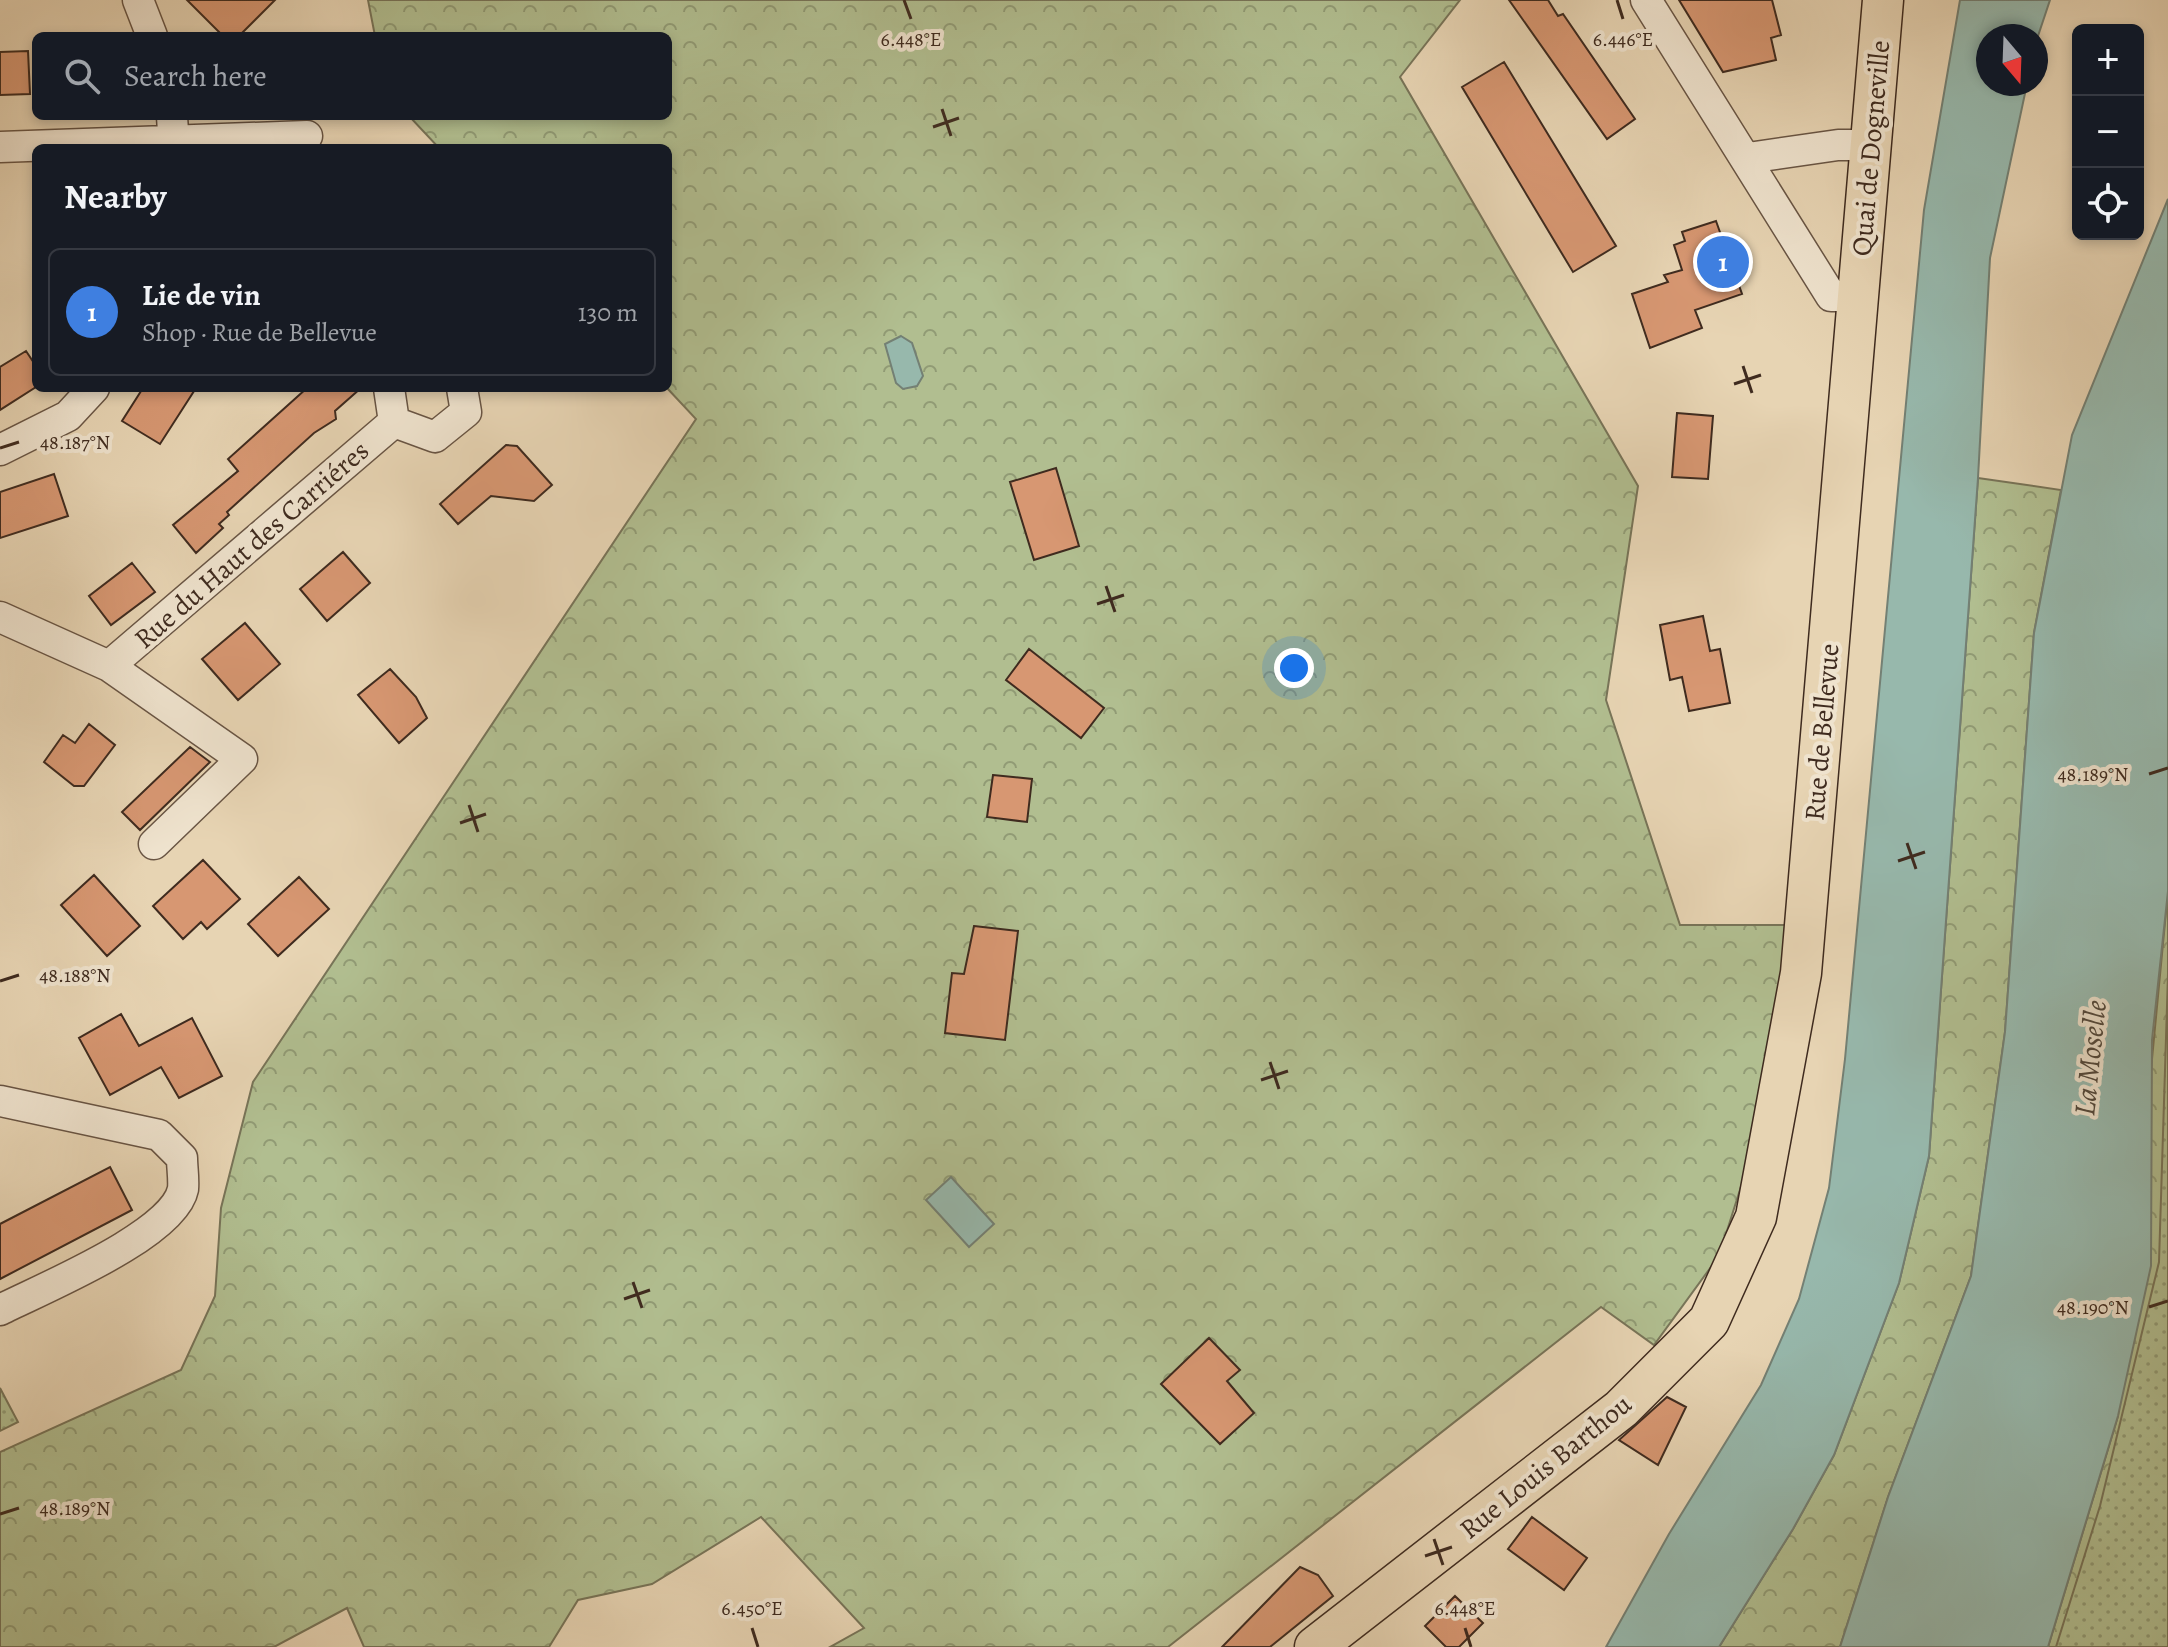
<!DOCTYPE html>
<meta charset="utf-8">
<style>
body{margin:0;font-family:Alegreya,serif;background:#20242c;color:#f1f3f6}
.controls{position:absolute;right:24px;top:24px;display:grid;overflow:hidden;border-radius:12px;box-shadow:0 4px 12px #0003}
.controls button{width:72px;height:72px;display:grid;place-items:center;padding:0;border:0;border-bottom:2px solid #363941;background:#171b24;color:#f1f3f6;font:40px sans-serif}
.compass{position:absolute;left:1976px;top:24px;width:72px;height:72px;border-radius:50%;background:#171b24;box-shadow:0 4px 12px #0003;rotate:161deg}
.you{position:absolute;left:1294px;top:668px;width:28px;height:28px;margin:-20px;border:6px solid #fff;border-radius:50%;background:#1a73e8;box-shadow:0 0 0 12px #1a73e833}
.badge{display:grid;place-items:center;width:52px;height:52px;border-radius:50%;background:#c59692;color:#fff;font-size:26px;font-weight:700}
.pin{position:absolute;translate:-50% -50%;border:4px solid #fff;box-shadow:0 2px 8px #0006}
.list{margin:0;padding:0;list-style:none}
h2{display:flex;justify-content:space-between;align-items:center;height:104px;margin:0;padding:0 32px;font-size:34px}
h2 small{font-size:26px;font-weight:400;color:#9ea1a6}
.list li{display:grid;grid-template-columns:52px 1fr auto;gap:24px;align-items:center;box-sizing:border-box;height:128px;margin:0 16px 16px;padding:0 16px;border:2px solid #363941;border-radius:12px}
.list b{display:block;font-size:30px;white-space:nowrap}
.list p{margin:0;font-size:26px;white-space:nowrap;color:#9ea1a6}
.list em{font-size:26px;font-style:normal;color:#9ea1a6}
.icon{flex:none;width:44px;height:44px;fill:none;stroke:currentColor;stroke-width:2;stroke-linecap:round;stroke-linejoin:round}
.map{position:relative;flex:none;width:2168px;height:1647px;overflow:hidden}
.search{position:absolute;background:#171b24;box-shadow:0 4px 12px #0003;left:32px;top:32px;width:640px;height:88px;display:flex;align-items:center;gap:20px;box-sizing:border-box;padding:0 28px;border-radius:12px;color:#9ea1a6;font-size:30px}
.panel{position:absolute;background:#171b24;box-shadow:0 4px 12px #0003;left:32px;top:144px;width:640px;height:248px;border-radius:12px}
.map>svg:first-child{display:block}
.forest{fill:url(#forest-crowns);stroke:#787458;stroke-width:2}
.park{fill:url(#park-dots);stroke:#787458;stroke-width:2}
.water{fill:#97b8ac;stroke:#748074;stroke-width:2}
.building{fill:#d79772;stroke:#3f2b1f;stroke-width:2}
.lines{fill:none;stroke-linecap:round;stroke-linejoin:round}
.minor-casing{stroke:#695544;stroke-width:33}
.major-casing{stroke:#3f2b1f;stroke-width:43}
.minor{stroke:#efe3ce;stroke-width:30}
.major{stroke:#e7d4b3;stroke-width:40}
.ticks{fill:none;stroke:#3f2b1f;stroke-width:3}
.labels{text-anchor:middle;stroke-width:8;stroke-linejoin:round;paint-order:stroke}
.street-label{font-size:28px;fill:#3f2b1f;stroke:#efe3ce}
.water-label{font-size:30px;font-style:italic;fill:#51473b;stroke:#efe3ce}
.ticks-label{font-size:20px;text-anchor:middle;fill:#3f2b1f;stroke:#efe3ce;stroke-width:8;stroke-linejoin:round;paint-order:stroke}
</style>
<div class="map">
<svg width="2168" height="1647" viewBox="0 0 2168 1647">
<defs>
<pattern id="forest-crowns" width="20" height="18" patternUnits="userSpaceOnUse" patternTransform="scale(2)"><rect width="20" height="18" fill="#b1be90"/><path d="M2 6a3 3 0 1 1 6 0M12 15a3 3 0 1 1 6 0" fill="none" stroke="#919b75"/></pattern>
<pattern id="park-dots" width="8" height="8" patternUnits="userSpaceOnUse" patternTransform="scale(2)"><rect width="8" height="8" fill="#b1be90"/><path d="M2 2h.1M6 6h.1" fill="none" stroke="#919b75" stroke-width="1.8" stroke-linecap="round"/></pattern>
</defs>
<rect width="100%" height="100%" fill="#e7d4b3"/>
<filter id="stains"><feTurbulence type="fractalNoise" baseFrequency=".0025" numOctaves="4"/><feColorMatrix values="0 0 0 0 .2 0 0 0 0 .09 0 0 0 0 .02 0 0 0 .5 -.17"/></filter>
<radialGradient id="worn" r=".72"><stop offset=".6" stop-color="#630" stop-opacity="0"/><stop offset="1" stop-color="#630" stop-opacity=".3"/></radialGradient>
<!-- forest -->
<path class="forest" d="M368,0h1092l-60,77 238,409 -32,214 74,225h110l-39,230 -32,101 -65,89 -53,-38 -433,340h-338l34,-19 -103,-111 -109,67 -74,16 -29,47h-185l-17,-39 -73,39h-274v-195l181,-82 34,-74 6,-88 32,-126 443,-663 -29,-31 1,-240h-229l-30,-32h259v-80h-293z
M1978,478l83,12 -27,143 -29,399 -34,244 -83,221 -48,150h-121l74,-118 41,-74 65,-172 30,-127z
M2168,891v756h-120l70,-231z"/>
<!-- park -->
<path class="park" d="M2168,974v673h-112l44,-141 59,-244z
M0,1388l18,34 -18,9z"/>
<!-- water -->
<path class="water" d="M1960,0h90l-14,42v-6h-48v48h39l-37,174 -12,220 -49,678 -30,127 -65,172 -41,74 -74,118h-113l63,-113 92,-149 38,-86 30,-111 16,-129 79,-849z
M2168,199v692l-16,149 -1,226 -33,150 -70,231h-208l48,-150 83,-221 34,-244 29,-399 38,-198z
M901,336l11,7 11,33 -6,10 -14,3 -7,-6 -11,-39z
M951,1177l43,47 -25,23 -43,-47z"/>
<!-- building -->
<path class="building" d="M187,0h88l-36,36h-16z
M1509,0h39l10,16 5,-2 72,105 -28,20z
M1679,0h93l9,35 -10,3 5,22 -53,12z
M28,51l2,43 -30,1v-43z
M1504,62l112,184 -43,26 -111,-185z
M1716,221l26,73 -47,16 7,18 -52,20 -18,-54 36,-12 -4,-7 18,-5 -8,-25 11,-4 -3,-9z
M26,351l10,15v21l-36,23v-43z
M143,388h53l-36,56 -38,-23z
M307,388h54l-26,23 1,8 -22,14 -87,79 2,3 -10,9 4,4 -27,25 -23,-28 65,-54 -10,-12z
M1677,413l36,3 -5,63 -36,-2z
M506,445l11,1 35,39 -18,16 -43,-5 -33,28 -18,-20z
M1056,468l23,78 -45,14 -24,-78z
M54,474l14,42 -68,22v-46z
M343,552l27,31 -43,38 -27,-32z
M132,563l23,29 -44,33 -22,-29z
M1703,616l7,35 10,-2 10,54 -41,8 -7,-34 -12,3 -10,-55z
M245,623l35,41 -42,36 -36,-41z
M1029,649l75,59 -23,30 -75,-58z
M390,669l26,28 11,21 -28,25 -41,-48z
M89,724l26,21 -31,41h-10l-30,-24 19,-27 12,8z
M190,747l20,15 -70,68 -18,-18z
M993,775l39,4 -5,43 -40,-5z
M203,860l37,39 -33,30 -6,-7 -18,17 -30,-33z
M94,875l46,51 -33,30 -46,-51z
M299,877l30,32 -51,47 -30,-32z
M974,926l44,5 -13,109 -60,-7 7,-60 12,1z
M121,1014l18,32 53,-28 30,58 -43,22 -18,-31 -51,28 -31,-57z
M110,1167l22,43 -132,69v-55z
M1209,1338l31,32 -13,11 27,32 -34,31 -59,-60z
M1667,1397l19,10 -28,58 -39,-25z
M1532,1517l55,41 -23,32 -56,-41z
M1300,1567l18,8 15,21 -63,51h-48z
M1455,1596l28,27 -24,24h-13l-21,-21z"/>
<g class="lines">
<!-- minor casing -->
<g class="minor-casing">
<path id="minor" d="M138,0l14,36
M1646,0l185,296h26
M172,116l2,32
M0,147l307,-11
M1748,158l90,-13h32
M389,388l5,34
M394,422l41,15 31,-25 -4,-24
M0,450l68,-34 26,-28
M0,617l109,49 133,93 -88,85
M109,666l285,-244
M0,1101l159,34 23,23c0,9 2,21 1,31 -9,46 -142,100 -183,121"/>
</g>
<!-- major casing -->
<g class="major-casing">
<path id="major" d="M1315,1647l306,-238 88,-88 47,-104 45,-244 82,-973"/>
</g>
<!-- minor -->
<use href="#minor" class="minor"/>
<!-- major -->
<use href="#major" class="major"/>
</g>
<!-- ticks -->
<path class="ticks" d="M904,0l7,19M1617,0l6,19M942,109l9,27M933,127l26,-9M1743,366l9,27M1734,384l27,-9M0,448l19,-6M1106,586l9,26M1097,604l27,-9M2149,774l19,-6M469,805l9,27M460,823l26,-9M1907,843l9,26M1898,861l27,-9M0,981l19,-6M1270,1062l9,27M1261,1080l27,-9M633,1282l9,26M624,1299l26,-9M2149,1307l19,-6M0,1514l19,-6M1434,1539l9,26M1425,1556l27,-9M752,1628l6,19M1465,1628l6,19"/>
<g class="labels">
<!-- street labels -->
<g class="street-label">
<text transform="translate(1870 148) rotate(-85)" y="10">Quai de Dogneville</text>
<text transform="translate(251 544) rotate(-41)" y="10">Rue du Haut des Carriéres</text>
<text transform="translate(1821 732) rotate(-85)" y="10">Rue de Bellevue</text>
<text transform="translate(1545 1466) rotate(-39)" y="10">Rue Louis Barthou</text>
</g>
<!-- water labels -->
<g class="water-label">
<text transform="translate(2090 1058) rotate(-84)" y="10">La Moselle</text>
</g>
</g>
<g class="ticks-label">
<text x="911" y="46">6.448°E</text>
<text x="1623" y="46">6.446°E</text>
<text x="75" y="449">48.187°N</text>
<text x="2093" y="781">48.189°N</text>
<text x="75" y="982">48.188°N</text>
<text x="2093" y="1314">48.190°N</text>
<text x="75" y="1515">48.189°N</text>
<text x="752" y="1615">6.450°E</text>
<text x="1465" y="1615">6.448°E</text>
</g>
<rect width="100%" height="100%" filter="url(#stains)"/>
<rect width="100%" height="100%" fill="url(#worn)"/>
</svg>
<div class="controls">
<button>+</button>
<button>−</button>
<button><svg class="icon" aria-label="locate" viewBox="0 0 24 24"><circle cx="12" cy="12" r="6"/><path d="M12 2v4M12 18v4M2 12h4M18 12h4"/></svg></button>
</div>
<svg class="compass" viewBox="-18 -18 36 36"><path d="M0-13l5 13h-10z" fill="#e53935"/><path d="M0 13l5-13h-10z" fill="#9ea1a6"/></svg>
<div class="you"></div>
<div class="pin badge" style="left:1723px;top:262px;background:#3f7fe0">1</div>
<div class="search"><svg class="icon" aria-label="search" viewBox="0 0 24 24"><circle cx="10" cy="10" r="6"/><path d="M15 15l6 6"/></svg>Search here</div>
<section class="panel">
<h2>Nearby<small></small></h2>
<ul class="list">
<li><span class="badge" style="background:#3f7fe0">1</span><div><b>Lie de vin</b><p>Shop · Rue de Bellevue</p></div><em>130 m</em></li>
</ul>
</section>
</div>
